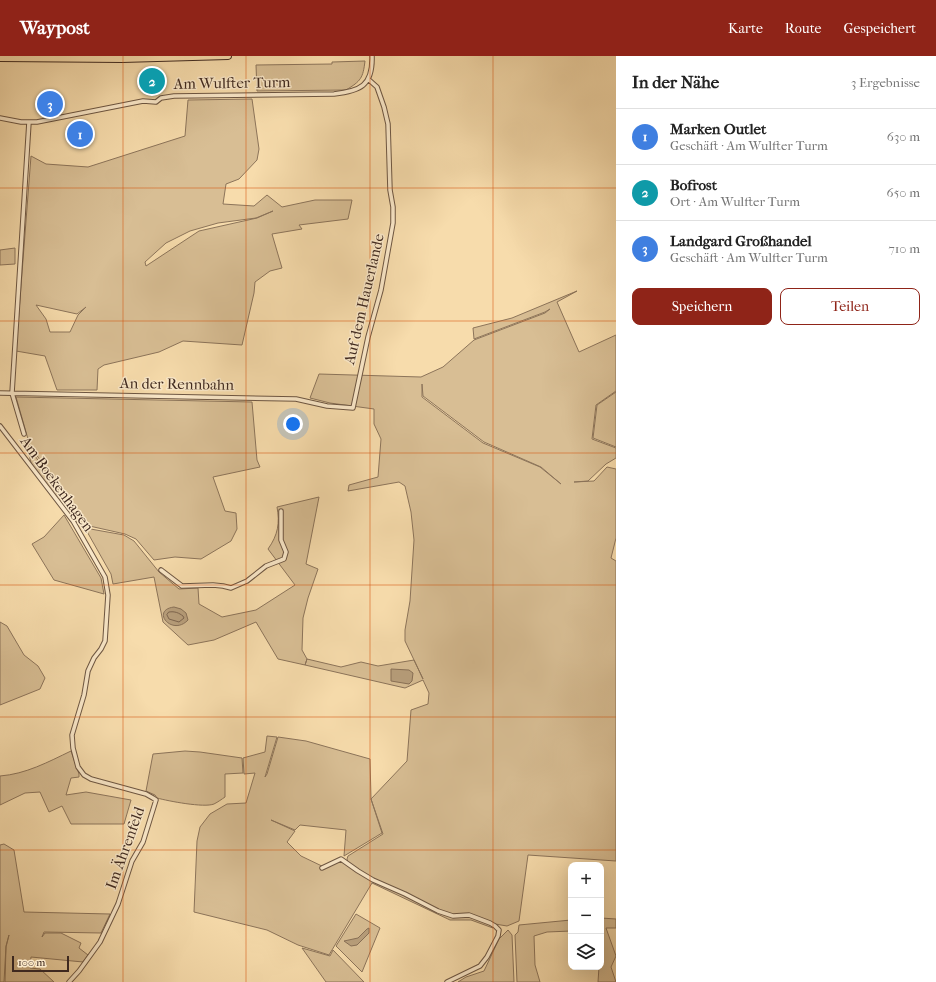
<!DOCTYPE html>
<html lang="de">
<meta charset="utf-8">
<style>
body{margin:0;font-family:"IM FELL French Canon",serif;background:#f6f6f6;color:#222}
.controls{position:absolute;right:12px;bottom:12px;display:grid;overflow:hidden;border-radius:8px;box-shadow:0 4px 16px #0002}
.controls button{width:36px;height:36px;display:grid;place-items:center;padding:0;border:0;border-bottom:1px solid #e0e0e0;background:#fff;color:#222;font:20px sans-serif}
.scale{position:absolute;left:12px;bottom:10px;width:57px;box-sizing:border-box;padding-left:4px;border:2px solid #3f291f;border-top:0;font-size:11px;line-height:14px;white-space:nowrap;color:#3f291f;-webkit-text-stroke:3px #fae8c9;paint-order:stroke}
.you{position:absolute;left:293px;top:368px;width:14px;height:14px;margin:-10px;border:3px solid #fff;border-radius:50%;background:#1a73e8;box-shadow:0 0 0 6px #1a73e833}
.badge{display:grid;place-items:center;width:26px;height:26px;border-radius:50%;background:#8f2418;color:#fff;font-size:13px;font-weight:700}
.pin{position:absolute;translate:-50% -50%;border:2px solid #fff;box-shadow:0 1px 4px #0006}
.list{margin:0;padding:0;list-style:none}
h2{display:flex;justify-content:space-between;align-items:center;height:52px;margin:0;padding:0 16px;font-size:17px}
h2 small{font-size:13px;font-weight:400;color:#767676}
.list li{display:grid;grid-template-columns:26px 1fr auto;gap:12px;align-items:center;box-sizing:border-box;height:56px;padding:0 16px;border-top:1px solid #e0e0e0}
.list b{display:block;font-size:15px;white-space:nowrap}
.list p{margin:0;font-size:13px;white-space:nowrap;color:#767676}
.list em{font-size:13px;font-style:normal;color:#767676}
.actions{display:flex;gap:8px;padding:12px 16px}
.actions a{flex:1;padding:9px 0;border:1px solid #8f2418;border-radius:8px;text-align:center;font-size:14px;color:#8f2418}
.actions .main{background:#8f2418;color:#fff}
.icon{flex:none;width:22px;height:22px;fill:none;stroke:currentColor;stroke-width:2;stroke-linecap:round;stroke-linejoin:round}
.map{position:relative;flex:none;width:616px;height:926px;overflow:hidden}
header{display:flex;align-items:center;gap:24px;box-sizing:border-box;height:56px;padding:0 20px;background:#8f2418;color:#fff}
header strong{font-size:19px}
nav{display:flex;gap:22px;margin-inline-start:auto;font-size:14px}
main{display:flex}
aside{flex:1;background:#fff}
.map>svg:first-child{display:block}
.green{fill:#d8be94;stroke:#8c745a;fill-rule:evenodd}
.water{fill:#b89f7c;stroke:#887057}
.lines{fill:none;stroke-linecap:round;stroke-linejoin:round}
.shore{stroke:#7c644e;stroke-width:1}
.minor-casing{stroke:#6d5642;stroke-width:5.5}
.motorway-casing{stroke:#3f291f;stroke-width:8}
.minor{stroke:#fae8c9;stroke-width:3.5}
.motorway{stroke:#f7dcac;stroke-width:6}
.grid{fill:none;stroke:#d7540e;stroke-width:1;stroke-opacity:0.55}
.labels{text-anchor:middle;stroke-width:3;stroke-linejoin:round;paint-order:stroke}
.street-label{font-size:15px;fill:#3f291f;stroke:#fae8c9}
</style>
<header>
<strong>Waypost</strong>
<nav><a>Karte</a><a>Route</a><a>Gespeichert</a></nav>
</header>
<main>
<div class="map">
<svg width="616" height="926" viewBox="0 0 616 926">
<rect width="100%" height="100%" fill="#f7dcac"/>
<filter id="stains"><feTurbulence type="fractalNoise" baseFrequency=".005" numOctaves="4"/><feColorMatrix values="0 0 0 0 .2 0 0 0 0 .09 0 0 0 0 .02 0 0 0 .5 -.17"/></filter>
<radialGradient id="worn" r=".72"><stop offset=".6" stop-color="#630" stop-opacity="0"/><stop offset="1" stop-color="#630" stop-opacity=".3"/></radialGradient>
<!-- green -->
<path class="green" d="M365,5c-2,17 -4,20 -19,29l-89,1 -1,-26 76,-1v-2z
M252,43l7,50 -2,11 -18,19 -13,5 -3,20 31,2 13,-11 15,12 33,-7h37l-4,19 -49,6 3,4 -30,5 10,34 -12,3 -15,11 -1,11 -12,52 -59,-4 -24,11 -55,13 -6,4 -1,21h-40l-12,-34 -29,-5 15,-195 15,8 42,3 97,-31 3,-36zM273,155l-16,7 -58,13 -53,35 -1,-4 21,-19 24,-12 28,-8 38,-5zM36,249l41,9 9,-7 -8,8 -8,17h-20l-4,-13z
M15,192v16l-15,1v-15z
M577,235l-20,11 22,50 37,-17v56l-20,14 -4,34 24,9v10l-10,6 -18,17 -14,1 20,-1 13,-14 9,2v69l-5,20 5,3v300l-88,-6 -9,66 -12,5 -12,-2 -2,4 -22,-8h-21l-78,-37 -43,72 -31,-10 -31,-15 -73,-18 3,-71 3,-14 10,-13 17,-10 19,-1 9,-30 -11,1 -1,-16 22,-6 2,-16 10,1 -12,40 2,-3 11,-37 28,4 64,18 1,40 11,34 -38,23 2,-26 -46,-5 -5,5 -24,-10 24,11 -8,11 14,14 25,12 14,-8 8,2 -1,-3 1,-3 35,-22 -12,-35 36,-38 4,-51 17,-6 1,-11 -6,-13 -18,8 -100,-23 2,-6 34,8 20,-5 17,4 36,-6 9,19 -18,-38v-11l5,-29 4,-61 -3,-28 -6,-26 -6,-4 -51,9 1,-6 29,-8 3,-38 -7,-15v-15l-44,-6 -20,-5 9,-24 102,3 22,-10 31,-27 71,-27 5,-4 -5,3 -71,27 -1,-11 39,-10zM422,328l1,12 61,46 57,25 20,17 -21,-17 -57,-24 -61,-46z
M616,336v55l-23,-9 4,-33z
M16,341l236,5 5,58 3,7 -47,10 12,34 11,2 1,16 -6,12 -30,18 -26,-2 -21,3 -18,-21 -11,-5 -40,-9 -11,-4 -42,-55 -7,-25 33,49 3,-1 -31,-43z
M319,441l-13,67 12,5 -10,29 -5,20 -1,32 5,9 -2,6 -27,-6 -22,-37 -42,18 -26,5 -25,-23 -9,-45 -41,7 -2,-10 -26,-46 39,7 10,6 25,31 20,17 19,-1 1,16 23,13 34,-7 39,-25 -27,-36c10,-14 12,-26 9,-42z
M64,459l37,63 3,16 -50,-14 -22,-36 12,-7z
M0,566l7,4 17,29 14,11 7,12 -5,11 -40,16z
M71,695l8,23v3l-8,1 -5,17 20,-3 45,8 -7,24h-53l-9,-18 -13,6 -9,-20 -15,1 -25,12v-29c26,-2 48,-14 71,-25z
M185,695l15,1 42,6 1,15 -18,1v23c-3,2 -7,5 -11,7 -10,4 -46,-3 -57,-6l-2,-3 -9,-4 7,-37z
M4,788l10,6 10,62 86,2 -9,19 -57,-1 -2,5 3,-4h16l20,10 -2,5 9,7 -5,7 -52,-5 -1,11 10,1 14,13h-49l1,-35 3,-12 -3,11 -2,36h-4v-137z
M356,858l24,14 -18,44 -26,-26z
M601,862l15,1v9h-10l10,28 -5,11 5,15h-18l1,-15h2z
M571,864v11l-24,1 -13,4 1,29 5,17h-23l-2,-47 3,-3 1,-7z
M508,874l4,5 2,47h-56l8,-5 18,-6 15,-32z
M302,892l28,8 3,-6 31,32h-38z"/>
<!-- water -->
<path class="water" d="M174,551l7,2 5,4 2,7c-16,17 -38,-10 -14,-13z
M391,613l18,1 4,3 -1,8 -3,3 -18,-3z
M369,872v5l-12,12 -6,1 -7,-5 14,-3 9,-9z"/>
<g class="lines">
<!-- shore -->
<path class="shore" d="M169,556c6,-1 10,1 14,4l1,2 -5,4 -10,-3 -2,-4z"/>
<!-- minor casing -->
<g class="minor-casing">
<path id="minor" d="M0,62l21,4h16l106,-21 13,1 5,-4 13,-2 160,-2c26,-3 39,-8 38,-38
M0,337l296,6 31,7 26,2 15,-71 13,-47 12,-67v-16l-3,-17 -2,-66 -4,-17 -7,-20 -9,-8
M0,370l73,95 32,56 3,18 -3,46 -4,8 -7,9 -6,13 -4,24 -12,40 1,13 5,19 6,8 7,4 55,15 7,4 3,2 -13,42 -11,19 -14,43 -18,38 -21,29 -10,11
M24,378l-12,-41 17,-271
M161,514l21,16 31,-1 10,1 8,2 16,-7 19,-15 18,-7 2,-7 -5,-12v-29
M322,812l19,-9 17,12 15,9 32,14 33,17 15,5 16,-1 21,8 5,3 4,4 -1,6 -11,21 -7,9 -33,16"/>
</g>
<!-- motorway casing -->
<g class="motorway-casing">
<path id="motorway" d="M0,2l122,1 106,-3"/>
</g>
<!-- minor -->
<use href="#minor" class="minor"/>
<!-- motorway -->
<use href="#motorway" class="motorway"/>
</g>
<!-- grid -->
<path class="grid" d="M123,0v926M246,0v926M370,0v926M493,0v926M0,132h616M0,265h616M0,397h616M0,529h616M0,661h616M0,794h616"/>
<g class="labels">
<!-- street labels -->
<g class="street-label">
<text transform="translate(232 27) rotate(-1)" y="5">Am Wulfter Turm</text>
<text transform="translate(364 243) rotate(-77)" y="5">Auf dem Hauerlande</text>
<text transform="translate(177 328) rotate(1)" y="5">An der Rennbahn</text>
<text transform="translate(57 428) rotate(54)" y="5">Am Boekenhagen</text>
<text transform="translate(125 792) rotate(-70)" y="5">Im Ährenfeld</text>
</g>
</g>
<rect width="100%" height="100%" filter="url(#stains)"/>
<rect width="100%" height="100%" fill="url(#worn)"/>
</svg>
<div class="controls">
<button>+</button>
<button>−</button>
<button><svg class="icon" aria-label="layers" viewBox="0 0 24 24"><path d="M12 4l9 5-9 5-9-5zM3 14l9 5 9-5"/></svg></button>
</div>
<div class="scale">100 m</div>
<div class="you"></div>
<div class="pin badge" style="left:80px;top:78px;background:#3f7fe0">1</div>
<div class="pin badge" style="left:152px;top:25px;background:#0f9aa8">2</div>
<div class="pin badge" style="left:50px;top:48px;background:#3f7fe0">3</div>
</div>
<aside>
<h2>In der Nähe<small>3 Ergebnisse</small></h2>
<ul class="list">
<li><span class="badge" style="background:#3f7fe0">1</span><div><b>Marken Outlet</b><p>Geschäft · Am Wulfter Turm</p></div><em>630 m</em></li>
<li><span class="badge" style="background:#0f9aa8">2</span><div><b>Bofrost</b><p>Ort · Am Wulfter Turm</p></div><em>650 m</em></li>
<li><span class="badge" style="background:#3f7fe0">3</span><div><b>Landgard Großhandel</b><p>Geschäft · Am Wulfter Turm</p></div><em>710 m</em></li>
</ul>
<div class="actions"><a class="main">Speichern</a><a>Teilen</a></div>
</aside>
</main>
